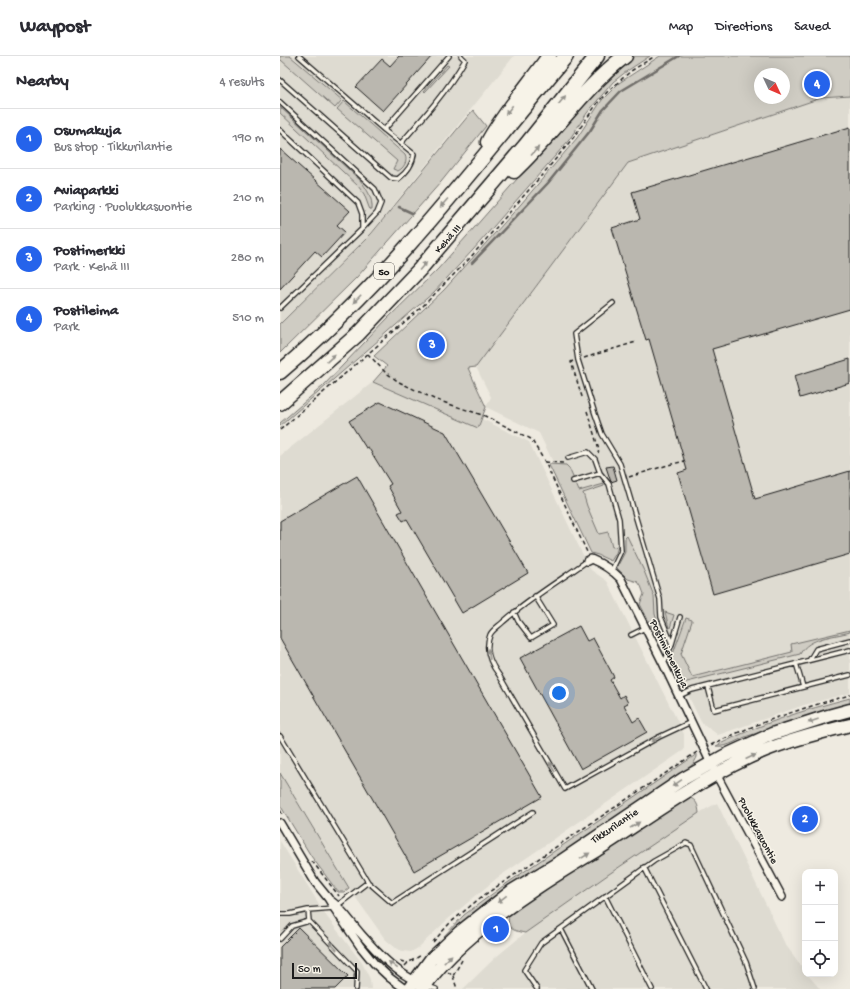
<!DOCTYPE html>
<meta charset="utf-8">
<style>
body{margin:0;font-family:"Gochi Hand",sans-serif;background:#f2f2f3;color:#2b2b33}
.controls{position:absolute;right:12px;bottom:12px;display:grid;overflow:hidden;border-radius:8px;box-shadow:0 4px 16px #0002}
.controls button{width:36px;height:36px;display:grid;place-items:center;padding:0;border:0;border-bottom:1px solid #e1e1e2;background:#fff;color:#2b2b33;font:20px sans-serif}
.compass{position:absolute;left:474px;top:12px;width:36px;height:36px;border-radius:50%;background:#fff;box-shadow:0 4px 16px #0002;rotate:134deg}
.scale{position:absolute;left:12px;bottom:10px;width:65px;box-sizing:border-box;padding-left:4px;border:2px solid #1c1c1c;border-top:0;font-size:11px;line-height:14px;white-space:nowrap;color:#1c1c1c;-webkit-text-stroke:3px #f7f3e8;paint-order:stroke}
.you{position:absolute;left:279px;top:637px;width:14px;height:14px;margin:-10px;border:3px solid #fff;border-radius:50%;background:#1a73e8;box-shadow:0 0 0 6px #1a73e833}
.badge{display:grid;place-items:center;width:26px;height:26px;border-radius:50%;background:#2563eb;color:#fff;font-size:13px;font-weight:700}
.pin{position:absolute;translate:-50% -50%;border:2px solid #fff;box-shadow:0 1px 4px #0006}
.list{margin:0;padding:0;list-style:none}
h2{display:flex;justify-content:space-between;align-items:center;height:52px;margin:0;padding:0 16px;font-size:17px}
h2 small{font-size:13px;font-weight:400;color:#7c7c81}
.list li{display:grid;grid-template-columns:26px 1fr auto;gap:12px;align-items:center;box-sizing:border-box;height:60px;padding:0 16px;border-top:1px solid #e1e1e2}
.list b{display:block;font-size:15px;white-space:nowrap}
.list p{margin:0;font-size:13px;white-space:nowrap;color:#7c7c81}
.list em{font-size:13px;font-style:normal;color:#7c7c81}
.icon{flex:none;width:22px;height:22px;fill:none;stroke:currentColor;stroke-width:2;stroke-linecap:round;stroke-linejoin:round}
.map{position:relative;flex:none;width:570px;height:933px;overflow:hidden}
header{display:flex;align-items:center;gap:24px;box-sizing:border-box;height:56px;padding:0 20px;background:#fff;border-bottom:1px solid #e1e1e2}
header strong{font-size:19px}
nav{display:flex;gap:22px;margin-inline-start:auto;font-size:14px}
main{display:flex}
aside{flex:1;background:#fff}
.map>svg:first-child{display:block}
.built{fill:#dedbd1}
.green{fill:#cfccc3;stroke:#767470;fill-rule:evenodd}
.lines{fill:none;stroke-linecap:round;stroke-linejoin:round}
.stream{stroke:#6f6d69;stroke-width:2.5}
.building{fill:#bab7af;stroke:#1c1c1c}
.lane-casing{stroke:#1c1c1c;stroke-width:6}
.street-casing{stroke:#1c1c1c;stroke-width:10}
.primary-casing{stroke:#1c1c1c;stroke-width:15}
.highway-casing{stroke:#1c1c1c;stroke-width:17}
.path{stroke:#1c1c1c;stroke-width:1.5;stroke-dasharray:4 3;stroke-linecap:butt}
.lane{stroke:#f7f3e8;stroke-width:3.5}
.street{stroke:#f7f3e8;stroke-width:7}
.primary{stroke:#f7f3e8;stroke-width:12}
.highway{stroke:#f7f3e8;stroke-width:14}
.oneway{fill:#94928c}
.labels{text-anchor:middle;stroke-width:3;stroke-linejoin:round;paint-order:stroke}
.shield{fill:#f7f3e8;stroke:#5e5c59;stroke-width:1}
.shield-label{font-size:10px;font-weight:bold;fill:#1c1c1c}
.street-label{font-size:11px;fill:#1c1c1c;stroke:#f7f3e8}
</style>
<header>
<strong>Waypost</strong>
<nav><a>Map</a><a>Directions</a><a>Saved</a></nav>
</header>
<main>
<aside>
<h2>Nearby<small>4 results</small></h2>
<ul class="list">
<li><span class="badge">1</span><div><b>Osumakuja</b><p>Bus stop · Tikkurilantie</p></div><em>190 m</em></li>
<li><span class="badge">2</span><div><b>Aviaparkki</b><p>Parking · Puolukkasuontie</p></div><em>210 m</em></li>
<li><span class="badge">3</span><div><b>Postimerkki</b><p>Park · Kehä III</p></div><em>280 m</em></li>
<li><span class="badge">4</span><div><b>Postileima</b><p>Park</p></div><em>510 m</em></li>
</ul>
</aside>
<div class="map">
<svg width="570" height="933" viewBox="0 0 570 933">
<rect width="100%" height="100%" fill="#eeeae0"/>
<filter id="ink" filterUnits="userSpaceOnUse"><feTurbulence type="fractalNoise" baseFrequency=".025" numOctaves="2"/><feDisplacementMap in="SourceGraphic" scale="8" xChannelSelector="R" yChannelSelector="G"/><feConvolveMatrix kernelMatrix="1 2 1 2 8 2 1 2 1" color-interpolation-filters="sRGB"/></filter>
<g filter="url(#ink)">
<!-- built -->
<path class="built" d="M0,0h234l-144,178 -90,89z
M570,40v597l-46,12 -86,30 -17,-13 -57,-119 5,-6 -8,-18 -9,-1 -40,-35 -53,-110 -53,-26 5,-10 -15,-30 152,-204 193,-65z
M93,326l105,46 4,-9 47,23 51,107 11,21 16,11 77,153v16l-187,128 -50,42 -29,28 -7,4 -8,-1 -6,-2 -12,-10 -36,-51 -69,-115v-317z
M437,747l68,141 20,27v3h2l13,15h-357l33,-32 35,-29 159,-110z
M0,785l47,76 35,46 8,16 1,10h-91z"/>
<!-- green -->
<path class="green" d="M0,0h10l52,44 -7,8 -54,-48h-1z
M354,0h16l-23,15 -14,11 -26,31 -18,27 -96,110 -39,42 -154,134v-3l43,-37 64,-67 51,-50 130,-148 54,-56z
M380,0h190v40l-29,2 -193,65 -152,204 -8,1 18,39 -8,21 -105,-46 14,-16 -13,-10 70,-66 77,-86 56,-66 25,-38 17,-17zM480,18h24v24h-24z
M167,9l2,1 -24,26 -1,-1z
M64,45l61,54c3,6 -1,13 -7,16l-5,-2 4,-8 -60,-52z
M0,51l80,73c7,9 13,18 12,30h-2l-6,-16 -6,-8 -78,-73z
M193,54l13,16 -45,56 -84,95 -77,76v-29l91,-90z
M269,408l17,1 3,3 10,23 25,-7v2l-21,7 4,13 12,28 9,-2 4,15 6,-1 -2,7 -5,8 -13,-6 -7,-2 -42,-88z
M347,480l17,35 10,25 1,18 8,27 -4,-1 -2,-2 -17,-34 4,-10 -3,-8 -3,-4 -10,-3 -11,-11v-1l8,-15v-14z
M385,556l9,3 -4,13h-1z
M406,562l6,2v1l-11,33 11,23 100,-25 -1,-8 59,-14v2c-17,5 -41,5 -50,22l-121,30 -8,-16 -1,-6z
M570,642v5l-10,5c-30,9 -59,18 -89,27 -12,3 -22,13 -35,11 43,-22 88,-36 134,-48z
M417,698v3l-3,6 -12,11 -20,14 -16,8 -48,33 -47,35 -54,32 -51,41 -2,-1 20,-21 39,-29z
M0,717l69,115 -5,4h-6l-27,-36 -31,-51z
M408,741c9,3 10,8 11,16l-90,61 -84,59c-16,-3 -19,-6 -15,-22z"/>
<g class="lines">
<!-- stream -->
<path class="stream" d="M119,151l13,6
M192,207l76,-80 42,-52 13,-21 18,-19 58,-35"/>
</g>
<!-- building -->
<path class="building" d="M119,0h33l-49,55 -27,-24 26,-28 8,7z
M570,71v182l-138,40 43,150 95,-28v83l-137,40 -35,-121 9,-3 -38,-131 -3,1 -34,-112 28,-9 -8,-27z
M0,93l70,62 -13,14 8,7 -23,25 -7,-6 -35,38z
M570,303v24l-50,15 -6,-22z
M100,346l65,30 83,141 -66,40 -55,-94 -4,2 -5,-8 4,-2 -14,-25 3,-2 -23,-37 -2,1 -17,-27z
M333,410l4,14 -6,2 -5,-15z
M77,420l185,321 -128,74 -134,-233v-117z
M299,570l8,15 6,-3 21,39 -4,3 10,18 4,-3 4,8 -4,2 9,17 6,-4 8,14 -66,37 -61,-111z
M19,872l49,48 -13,13h-55v-42z"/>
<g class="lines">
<!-- lane casing -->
<g class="lane-casing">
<path id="lane" d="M0,24l111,98 7,1c8,-6 15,-15 16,-25l-30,-24 -85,-74
M0,46l95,87 6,14 -4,10 -15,16
M0,74l78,73 4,11v15l-82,79
M104,74l65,-74
M121,87c23,-26 46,-52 64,-83l-4,-4
M333,247l-39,31 4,26 17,54 7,20 18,30 40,135 1,18 11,27
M288,402l20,-6 7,7 5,14 9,11 10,35 2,32 -9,19
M293,425l27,-8
M307,505c-28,20 -58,38 -84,61 -4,4 -11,8 -13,13 -6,15 0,28 9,40l66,114 94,-52 32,-15
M234,556l4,9 13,17 22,-13 -18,-29
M351,579l14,-7
M530,603l6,-10 34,-9
M384,607l8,-19 8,-27
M516,607l7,24
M428,631l6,23 136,-35
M399,640l13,-6 158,-40
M0,680l88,146 24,21 141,-91
M364,811l62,122
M325,840l47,93
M28,854l1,11 48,50 -1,18
M0,858h10l18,-4 26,-2 34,-26
M281,873l31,60
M0,883l12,-13 17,-5
M147,930l9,3
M257,933l-13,-19 17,-27 113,-82 32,-18 5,2 55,117 9,27"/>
</g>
<!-- street casing -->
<g class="street-casing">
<path id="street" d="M307,505l4,-2c12,5 20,10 30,20l42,84 53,111 66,123
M0,767l35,59 13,16 6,10 26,38 14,17 16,15 15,11
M50,844c13,9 21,23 31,34 16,18 35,39 57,48"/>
</g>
<!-- primary casing -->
<g class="primary-casing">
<path id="primary" d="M129,933l22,-30 29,-27 52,-41 48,-29 123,-83 41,-23 48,-22 56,-18 22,-6
M143,933c17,-25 38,-44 61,-63 36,-29 73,-52 113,-76 55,-35 108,-75 169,-100 27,-11 56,-18 84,-25"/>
</g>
<!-- highway casing -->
<g class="highway-casing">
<path id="highway" d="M208,86c17,-31 41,-57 61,-86
M234,115c39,-36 69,-83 111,-115
M0,316c109,-92 196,-207 286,-316
M0,347l78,-69 62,-65 105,-123 72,-90"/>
</g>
<!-- path -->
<path class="path" d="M88,298l17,18 14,10 35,17 51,17 46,23 14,23 42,90
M304,302l52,-16
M293,305l-2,1 12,38
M307,355l12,39 -1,3
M0,374l143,-124 46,-47 85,-98 19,-23 26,-37 10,-11 22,-19 24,-15
M265,406l20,1
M349,421l39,-12 17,-4
M431,689c45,-22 91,-37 139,-50
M0,754l3,6
M32,805l27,35
M153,886l17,-19 30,-25 217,-146
M120,905l8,2
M125,910c4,-5 11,-7 16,-11
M168,916l5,4 9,-16
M173,920l4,13"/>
<!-- lane -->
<use href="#lane" class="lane"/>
<!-- street -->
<use href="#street" class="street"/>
<!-- primary -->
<use href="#primary" class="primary"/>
<!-- highway -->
<use href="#highway" class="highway"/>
</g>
<!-- one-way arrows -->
<defs><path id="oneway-solid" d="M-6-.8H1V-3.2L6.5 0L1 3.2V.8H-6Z"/></defs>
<g class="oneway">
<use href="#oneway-solid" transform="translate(282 44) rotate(-51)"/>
<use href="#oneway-solid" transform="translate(229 54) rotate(128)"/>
<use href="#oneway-solid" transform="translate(255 95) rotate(-48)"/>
<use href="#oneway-solid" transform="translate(164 147) rotate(131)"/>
<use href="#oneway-solid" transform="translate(143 210) rotate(-49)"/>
<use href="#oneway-solid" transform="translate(77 243) rotate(134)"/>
<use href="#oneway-solid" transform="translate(51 302) rotate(-43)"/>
<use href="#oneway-solid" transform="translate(209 598) rotate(-100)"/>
<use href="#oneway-solid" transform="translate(533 665) rotate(161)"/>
<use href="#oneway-solid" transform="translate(376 683) rotate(152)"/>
<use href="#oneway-solid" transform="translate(471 701) rotate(-25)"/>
<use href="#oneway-solid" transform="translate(272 711) rotate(-120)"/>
<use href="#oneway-solid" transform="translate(397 727) rotate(146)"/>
<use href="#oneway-solid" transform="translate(355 769) rotate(-32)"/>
<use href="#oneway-solid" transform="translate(305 800) rotate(-32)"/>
<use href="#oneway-solid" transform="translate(222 843) rotate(142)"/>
<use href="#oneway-solid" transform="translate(53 890) rotate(-134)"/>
<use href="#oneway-solid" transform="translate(168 903) rotate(-46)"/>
<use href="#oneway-solid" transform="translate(113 909) rotate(-142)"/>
</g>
</g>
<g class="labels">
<!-- shield labels -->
<rect class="shield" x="94" y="207" width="20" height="16" rx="3"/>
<g class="shield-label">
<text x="104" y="219">50</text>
</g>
<!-- street labels -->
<g class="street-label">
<text transform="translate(167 182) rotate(-49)" y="4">Kehä III</text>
<text transform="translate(390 597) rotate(64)" y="4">Postimiehenkuja</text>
<text transform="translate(334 769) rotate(-34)" y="4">Tikkurilantie</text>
<text transform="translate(479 774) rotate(62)" y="4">Puolukkasuontie</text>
</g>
</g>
</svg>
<div class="controls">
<button>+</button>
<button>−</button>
<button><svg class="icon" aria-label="locate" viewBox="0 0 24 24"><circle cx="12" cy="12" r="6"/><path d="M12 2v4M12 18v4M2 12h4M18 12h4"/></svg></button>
</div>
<svg class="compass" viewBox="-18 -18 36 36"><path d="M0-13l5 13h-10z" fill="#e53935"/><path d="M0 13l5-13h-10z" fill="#7c7c81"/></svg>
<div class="scale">50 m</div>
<div class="you"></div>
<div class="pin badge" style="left:216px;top:873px">1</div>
<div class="pin badge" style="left:525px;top:763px">2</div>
<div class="pin badge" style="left:152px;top:289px">3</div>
<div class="pin badge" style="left:537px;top:28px">4</div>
</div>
</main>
